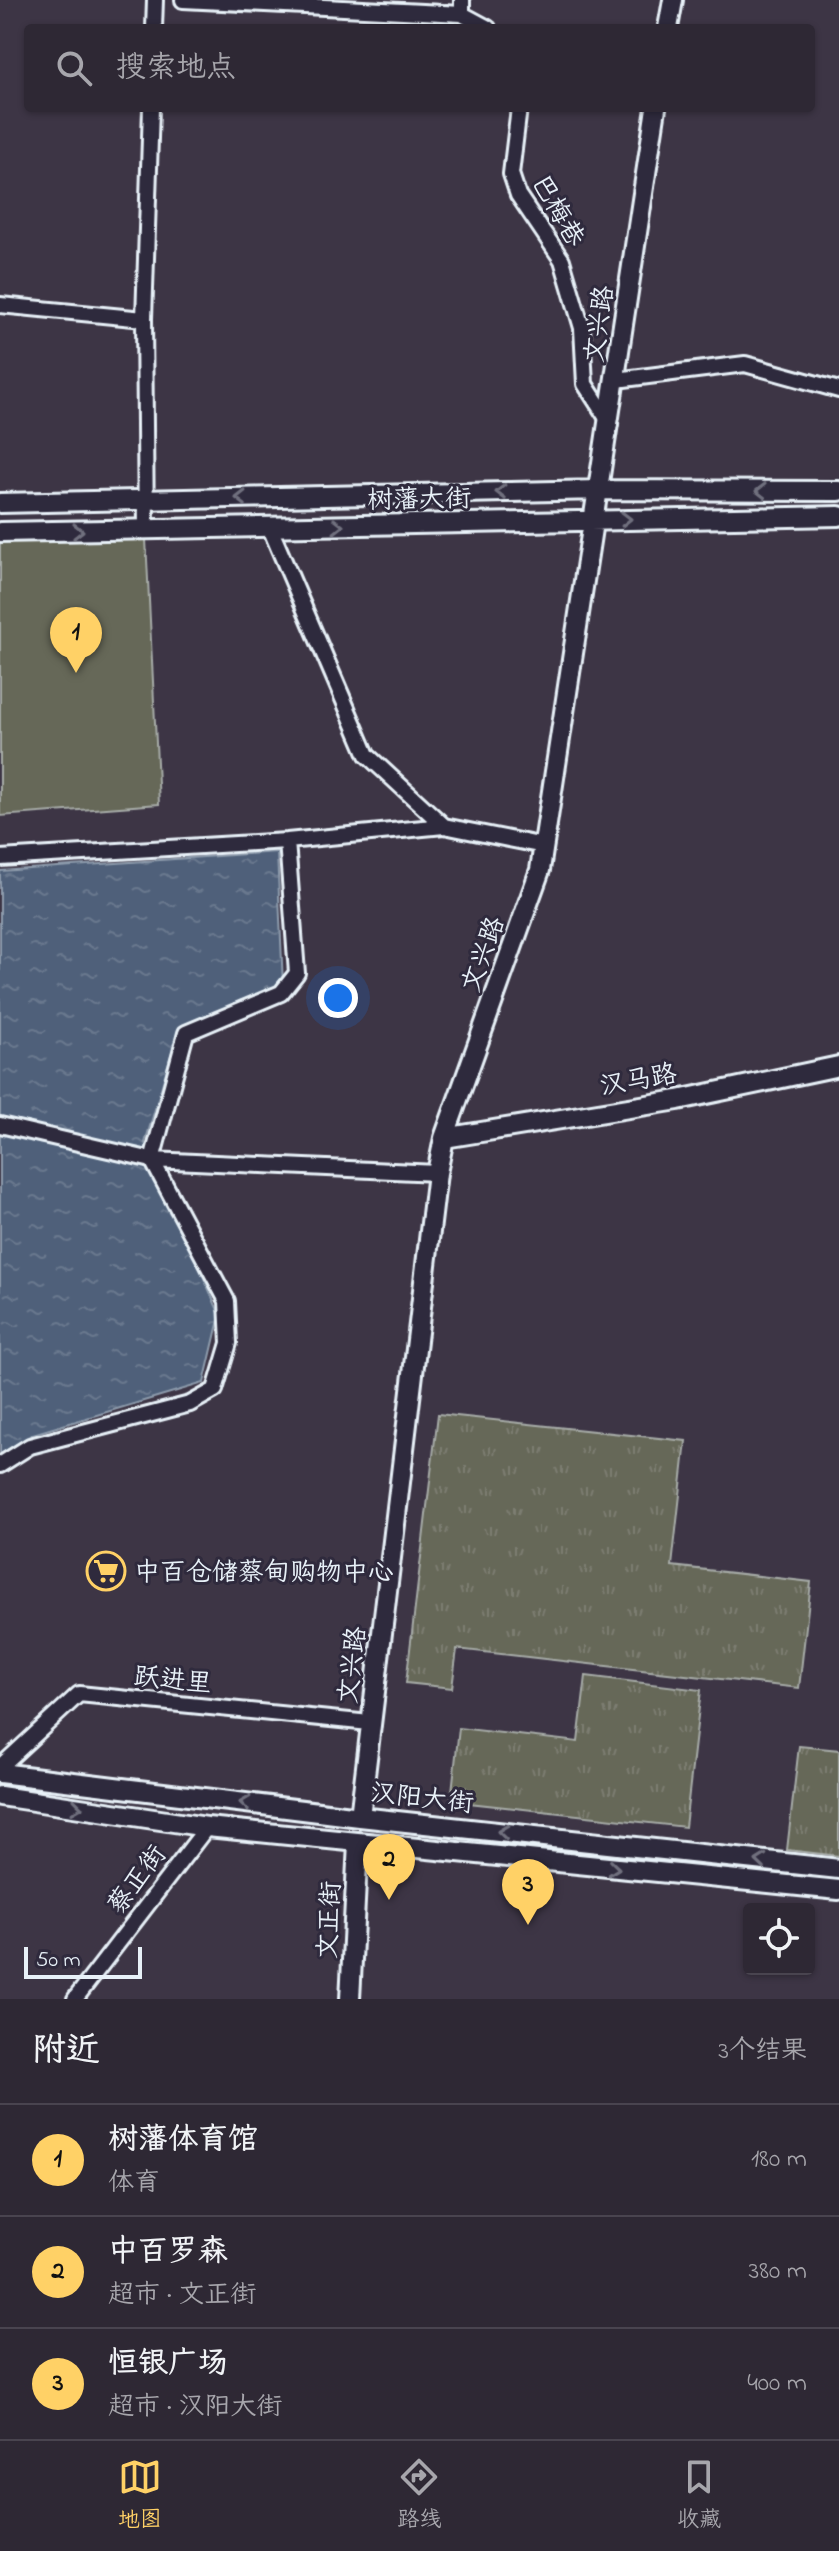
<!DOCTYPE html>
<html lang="zh">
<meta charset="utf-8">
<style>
body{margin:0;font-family:"Indie Flower","LXGW WenKai TC",sans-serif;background:#36303c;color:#f1f3f6}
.controls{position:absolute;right:24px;bottom:24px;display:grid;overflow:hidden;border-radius:8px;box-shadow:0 2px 6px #0004}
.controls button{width:72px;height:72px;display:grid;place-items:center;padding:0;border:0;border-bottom:2px solid #49444f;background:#2e2834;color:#f1f3f6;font:40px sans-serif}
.scale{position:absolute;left:24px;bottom:20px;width:118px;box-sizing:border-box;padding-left:8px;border:4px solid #e8f1f8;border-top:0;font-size:22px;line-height:28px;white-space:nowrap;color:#e8f1f8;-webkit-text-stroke:6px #2f2a3d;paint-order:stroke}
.you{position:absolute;left:338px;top:998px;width:28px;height:28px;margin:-20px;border:6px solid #fff;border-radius:50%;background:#1a73e8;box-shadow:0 0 0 12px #1a73e833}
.badge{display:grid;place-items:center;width:52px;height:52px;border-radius:50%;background:#ffd166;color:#111;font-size:26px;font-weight:700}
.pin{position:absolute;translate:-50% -66px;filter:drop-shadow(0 2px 4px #0008)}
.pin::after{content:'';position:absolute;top:42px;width:28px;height:24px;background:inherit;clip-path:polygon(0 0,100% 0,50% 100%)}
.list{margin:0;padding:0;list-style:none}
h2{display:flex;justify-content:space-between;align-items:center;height:104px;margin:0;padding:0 32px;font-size:34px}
h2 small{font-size:26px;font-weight:400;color:#a7a6ac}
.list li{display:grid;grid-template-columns:52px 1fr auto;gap:24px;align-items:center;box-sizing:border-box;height:112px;padding:0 32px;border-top:2px solid #49444f}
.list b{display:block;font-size:30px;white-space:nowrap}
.list p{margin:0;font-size:26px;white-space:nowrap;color:#a7a6ac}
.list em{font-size:26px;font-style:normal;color:#a7a6ac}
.icon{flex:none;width:44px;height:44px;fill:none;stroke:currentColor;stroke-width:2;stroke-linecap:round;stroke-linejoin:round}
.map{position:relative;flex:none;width:839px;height:1999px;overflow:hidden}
.search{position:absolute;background:#2e2834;box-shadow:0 2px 6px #0004;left:24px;right:24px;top:24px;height:88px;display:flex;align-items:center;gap:20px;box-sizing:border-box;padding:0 28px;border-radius:8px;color:#a7a6ac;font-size:30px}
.sheet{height:440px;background:#2e2834}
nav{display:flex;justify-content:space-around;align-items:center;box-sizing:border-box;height:112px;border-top:2px solid #49444f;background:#2e2834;font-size:22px;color:#a7a6ac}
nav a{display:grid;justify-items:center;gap:4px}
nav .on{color:#ffd166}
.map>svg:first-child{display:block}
.grass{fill:url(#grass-tufts);stroke:#a7aca8;stroke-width:2}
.garden{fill:#666758;stroke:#a7aca8;stroke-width:2}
.water{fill:url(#water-ripples);stroke:#8d9bac;stroke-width:2}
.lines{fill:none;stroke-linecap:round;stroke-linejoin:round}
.street-casing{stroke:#e8f1f8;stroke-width:20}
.secondary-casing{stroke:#e8f1f8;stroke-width:24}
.street{stroke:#2f2a3d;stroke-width:14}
.secondary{stroke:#2f2a3d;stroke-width:18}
.oneway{stroke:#70707e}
.labels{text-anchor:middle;stroke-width:6;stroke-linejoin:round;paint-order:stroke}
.street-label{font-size:26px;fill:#e8f1f8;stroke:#2f2a3d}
.poi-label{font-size:26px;fill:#e8f1f8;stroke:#2f2a3d;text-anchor:start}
</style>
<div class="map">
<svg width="839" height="1999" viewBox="0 0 839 1999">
<defs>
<pattern id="grass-tufts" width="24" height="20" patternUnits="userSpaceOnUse" patternTransform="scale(2)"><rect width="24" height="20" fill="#666758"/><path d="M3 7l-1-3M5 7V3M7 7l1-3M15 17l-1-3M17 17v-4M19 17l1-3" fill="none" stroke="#7c7d71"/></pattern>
<pattern id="water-ripples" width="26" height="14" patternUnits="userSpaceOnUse" patternTransform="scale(2)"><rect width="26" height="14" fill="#50617a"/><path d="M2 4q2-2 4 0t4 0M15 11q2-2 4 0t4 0" fill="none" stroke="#69788e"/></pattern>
</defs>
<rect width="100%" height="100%" fill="#3d3545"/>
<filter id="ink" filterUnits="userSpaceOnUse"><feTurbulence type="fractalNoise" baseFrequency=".0125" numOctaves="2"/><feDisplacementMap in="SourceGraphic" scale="16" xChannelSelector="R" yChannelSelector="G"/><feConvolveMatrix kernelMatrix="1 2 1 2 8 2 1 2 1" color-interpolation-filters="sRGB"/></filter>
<g filter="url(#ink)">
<!-- grass -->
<path class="grass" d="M438,1414l248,27 -14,125 139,16 -12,106 -342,-39 -5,39 -46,-5z
M586,1676l115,14 -16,137 -234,-26 8,-73 119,14z
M799,1746l40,4v106l-52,-6z"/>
<!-- garden -->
<path class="garden" d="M146,539l13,265 -159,12v-274z"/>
<!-- water -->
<path class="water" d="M277,852l6,133 -105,46 -33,112 75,172 -16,68 -171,51 -33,20v-583z"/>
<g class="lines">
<!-- street casing -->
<g class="street-casing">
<path id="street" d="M183,0l279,14
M462,0v14l26,14
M154,28l1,-28
M519,108l-8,66 7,21 44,65 20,68 3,56 25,39
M0,305l144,14
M616,380l129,-16 94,26
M270,528l97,227 77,71 100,20
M146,531l-2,-212 7,-211
M0,858l287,-17 157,-15
M0,1125l152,35 285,13
M0,1465l30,-19 160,-42 25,-14 14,-47 -2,-42 -75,-141 34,-127 95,-40 16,-20 -10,-132
M0,1767l79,-73 291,29
M75,1999l132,-172"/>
</g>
<!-- secondary casing -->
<g class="secondary-casing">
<path id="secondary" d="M668,28l5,-28
M0,503l600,-13 239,1
M0,532l839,-16
M444,1138l234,-38 161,-34
M0,1773l360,44 479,52
M0,1796l207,31 632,63
M360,1817l77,-644 7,-35 96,-268 116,-762
M350,1999l8,-156"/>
</g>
<!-- street -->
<use href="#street" class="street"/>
<!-- secondary -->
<use href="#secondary" class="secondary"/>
</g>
<!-- one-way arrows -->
<defs><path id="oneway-chevron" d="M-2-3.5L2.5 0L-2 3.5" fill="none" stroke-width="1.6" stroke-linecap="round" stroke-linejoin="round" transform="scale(2)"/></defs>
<g class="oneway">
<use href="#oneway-chevron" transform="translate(761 491) rotate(-180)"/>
<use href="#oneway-chevron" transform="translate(501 492) rotate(179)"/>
<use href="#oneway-chevron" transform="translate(241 498) rotate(179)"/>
<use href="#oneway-chevron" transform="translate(626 519) rotate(-1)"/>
<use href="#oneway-chevron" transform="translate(338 526) rotate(-1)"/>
<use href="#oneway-chevron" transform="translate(78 531)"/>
<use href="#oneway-chevron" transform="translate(245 1803) rotate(-173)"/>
<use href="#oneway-chevron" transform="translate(77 1807) rotate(8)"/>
<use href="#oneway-chevron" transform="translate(503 1832) rotate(-174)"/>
<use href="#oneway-chevron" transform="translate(761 1861) rotate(-174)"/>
<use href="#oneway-chevron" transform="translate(614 1868) rotate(6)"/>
</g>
</g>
<!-- icons -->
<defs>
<g id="supermarket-ring" transform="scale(2)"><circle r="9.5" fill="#2f2a3d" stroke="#ffd166" stroke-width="1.5"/><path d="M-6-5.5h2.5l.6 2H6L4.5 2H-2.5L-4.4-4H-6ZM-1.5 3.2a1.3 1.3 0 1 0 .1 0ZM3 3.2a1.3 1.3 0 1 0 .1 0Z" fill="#ffd166"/></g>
</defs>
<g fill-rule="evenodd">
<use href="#supermarket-ring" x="106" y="1571"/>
</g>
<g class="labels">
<!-- street labels -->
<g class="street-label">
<text transform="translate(559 210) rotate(60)" y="9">巴梅巷</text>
<text transform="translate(598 324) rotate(-82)" y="9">文兴路</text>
<text transform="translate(419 498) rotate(-1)" y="9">树藩大街</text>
<text transform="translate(482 954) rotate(-70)" y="9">文兴路</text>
<text transform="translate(638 1079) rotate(-10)" y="9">汉马路</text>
<text transform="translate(351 1665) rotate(-83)" y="9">文兴路</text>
<text transform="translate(173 1679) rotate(6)" y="9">跃进里</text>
<text transform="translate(422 1797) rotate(6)" y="9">汉阳大街</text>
<text transform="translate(136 1879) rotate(-53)" y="9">蔡正街</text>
<text transform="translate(328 1920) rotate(-87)" y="9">文正街</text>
</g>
<!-- poi labels -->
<g class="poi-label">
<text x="134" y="1580">中百仓储蔡甸购物中心</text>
</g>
</g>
</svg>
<div class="controls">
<button><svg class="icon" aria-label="locate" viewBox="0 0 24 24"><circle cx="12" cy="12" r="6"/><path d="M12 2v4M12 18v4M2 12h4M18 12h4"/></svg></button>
</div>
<div class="scale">50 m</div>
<div class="you"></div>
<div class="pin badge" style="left:76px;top:673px">1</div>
<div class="pin badge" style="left:389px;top:1900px">2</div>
<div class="pin badge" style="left:528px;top:1925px">3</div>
<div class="search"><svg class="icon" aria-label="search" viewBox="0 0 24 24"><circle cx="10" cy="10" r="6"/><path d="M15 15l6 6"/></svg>搜索地点</div>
</div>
<section class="sheet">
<h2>附近<small>3个结果</small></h2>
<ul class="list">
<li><span class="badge">1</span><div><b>树藩体育馆</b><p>体育</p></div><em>180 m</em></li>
<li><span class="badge">2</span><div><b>中百罗森</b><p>超市 · 文正街</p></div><em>380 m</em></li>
<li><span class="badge">3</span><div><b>恒银广场</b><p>超市 · 汉阳大街</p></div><em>400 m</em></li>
</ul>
</section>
<nav>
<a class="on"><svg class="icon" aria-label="map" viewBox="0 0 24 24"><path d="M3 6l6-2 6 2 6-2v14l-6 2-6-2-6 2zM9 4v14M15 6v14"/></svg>地图</a>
<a><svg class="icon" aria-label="directions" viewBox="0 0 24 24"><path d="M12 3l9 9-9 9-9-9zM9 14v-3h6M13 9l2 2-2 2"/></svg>路线</a>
<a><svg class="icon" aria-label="saved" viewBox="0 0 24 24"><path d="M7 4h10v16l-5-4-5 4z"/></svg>收藏</a>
</nav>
